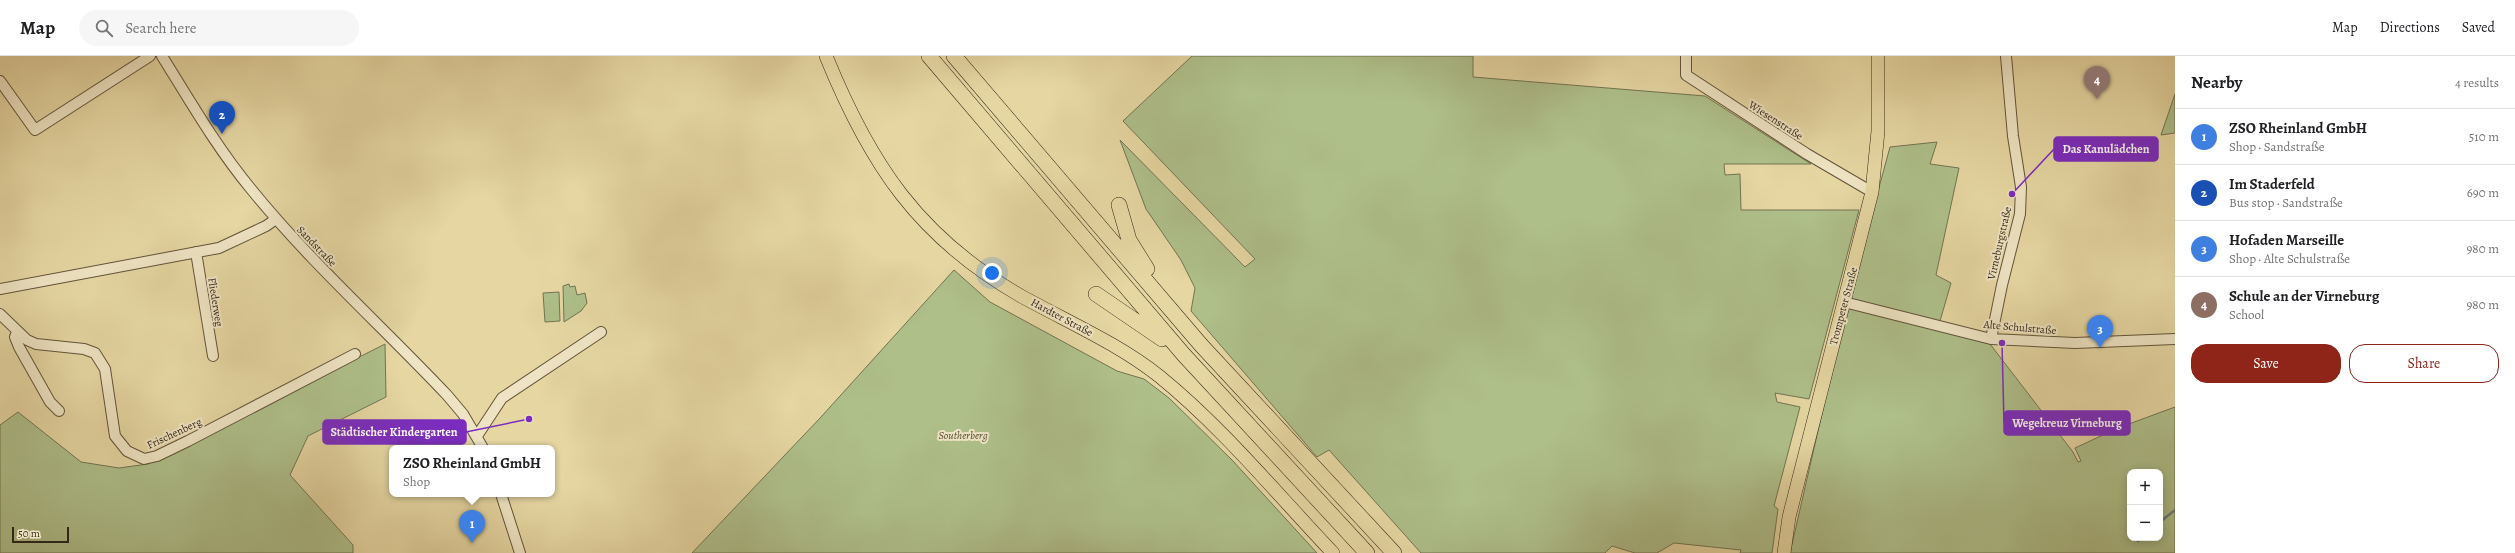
<!DOCTYPE html>
<meta charset="utf-8">
<style>
body{margin:0;font-family:Alegreya,serif;background:#f6f6f6;color:#202124}
.controls{position:absolute;right:12px;bottom:12px;display:grid;overflow:hidden;border-radius:8px;box-shadow:0 2px 10px #0003}
.controls button{width:36px;height:36px;display:grid;place-items:center;padding:0;border:0;border-bottom:1px solid #e0e0e0;background:#fff;color:#202124;font:20px sans-serif}
.scale{position:absolute;left:12px;bottom:10px;width:57px;box-sizing:border-box;padding-left:4px;border:2px solid #362818;border-top:0;font-size:11px;line-height:14px;white-space:nowrap;color:#362818;-webkit-text-stroke:3px #eee4c3;paint-order:stroke}
.you{position:absolute;left:992px;top:217px;width:14px;height:14px;margin:-10px;border:3px solid #fff;border-radius:50%;background:#1a73e8;box-shadow:0 0 0 6px #1a73e833}
.badge{display:grid;place-items:center;width:26px;height:26px;border-radius:50%;background:#8f2418;color:#fff;font-size:13px;font-weight:700}
.pin{position:absolute;translate:-50% -33px;filter:drop-shadow(0 1px 2px #0008)}
.pin::after{content:'';position:absolute;top:21px;width:14px;height:12px;background:inherit;clip-path:polygon(0 0,100% 0,50% 100%)}
.popup{position:absolute;left:389px;top:389px;width:166px;height:52px;box-sizing:border-box;display:grid;place-content:center;border-radius:8px;background:#fff;filter:drop-shadow(0 1px 3px #0005);font-size:13px;white-space:nowrap;color:#757577}
.popup b{font-size:15px;color:#202124}
.popup::after{content:'';position:absolute;left:50%;top:100%;margin-left:-8px;border:8px solid transparent;border-top-color:#fff}
.list{margin:0;padding:0;list-style:none}
h2{display:flex;justify-content:space-between;align-items:center;height:52px;margin:0;padding:0 16px;font-size:17px}
h2 small{font-size:13px;font-weight:400;color:#757577}
.list li{display:grid;grid-template-columns:26px 1fr auto;gap:12px;align-items:center;box-sizing:border-box;height:56px;padding:0 16px;border-top:1px solid #e0e0e0}
.list b{display:block;font-size:15px;white-space:nowrap}
.list p{margin:0;font-size:13px;white-space:nowrap;color:#757577}
.list em{font-size:13px;font-style:normal;color:#757577}
.actions{display:flex;gap:8px;padding:12px 16px}
.actions a{flex:1;padding:9px 0;border:1px solid #8f2418;border-radius:16px;text-align:center;font-size:14px;color:#8f2418}
.actions .main{background:#8f2418;color:#fff}
.icon{flex:none;width:22px;height:22px;fill:none;stroke:currentColor;stroke-width:2;stroke-linecap:round;stroke-linejoin:round}
.map{position:relative;flex:none;width:2175px;height:497px;overflow:hidden}
header{display:flex;align-items:center;gap:24px;box-sizing:border-box;height:56px;padding:0 20px;background:#fff;border-bottom:1px solid #e0e0e0}
header strong{font-size:19px}
nav{display:flex;gap:22px;margin-inline-start:auto;font-size:14px}
.search{width:280px;height:36px;background:#f6f6f6;display:flex;align-items:center;gap:10px;box-sizing:border-box;padding:0 14px;border-radius:22px;color:#757577;font-size:15px}
main{display:flex}
aside{flex:1;background:#fff}
.map>svg:first-child{display:block}
.green{fill:#aebf8a;stroke:#727451;fill-rule:evenodd}
.lines{fill:none;stroke-linecap:round;stroke-linejoin:round}
.stream{stroke:#717e73;stroke-width:2.5}
.minor-casing{stroke:#62543a;stroke-width:12}
.major-casing{stroke:#362818;stroke-width:14}
.highway-casing{stroke:#362818;stroke-width:16}
.minor{stroke:#eee4c3;stroke-width:10}
.major{stroke:#e5d6a2;stroke-width:13}
.highway{stroke:#e5d6a2;stroke-width:15}
.labels{text-anchor:middle;stroke-width:4;stroke-linejoin:round;paint-order:stroke}
.street-label{font-size:11px;fill:#362818;stroke:#eee4c3}
.park-label{font-size:11px;font-style:italic;fill:#544e34;stroke:#eee4c3}
.leader{fill:none;stroke:#7b2cbf;stroke-width:1.5}
.callout-dot{fill:#7b2cbf;stroke:#eee4c3;stroke-width:1.5}
.callout{fill:#7b2cbf;stroke:#7b2cbf;stroke-width:1.5}
.callout-label{font-size:12px;text-anchor:middle;font-weight:bold;fill:#fff}
</style>
<header>
<strong>Map</strong>
<div class="search"><svg class="icon" aria-label="search" viewBox="0 0 24 24"><circle cx="10" cy="10" r="6"/><path d="M15 15l6 6"/></svg>Search here</div>
<nav><a>Map</a><a>Directions</a><a>Saved</a></nav>
</header>
<main>
<div class="map">
<svg width="2175" height="497" viewBox="0 0 2175 497">
<rect width="100%" height="100%" fill="#e5d6a2"/>
<filter id="stains"><feTurbulence type="fractalNoise" baseFrequency=".005" numOctaves="4"/><feColorMatrix values="0 0 0 0 .2 0 0 0 0 .09 0 0 0 0 .02 0 0 0 .5 -.17"/></filter>
<radialGradient id="worn" r=".72"><stop offset=".6" stop-color="#630" stop-opacity="0"/><stop offset="1" stop-color="#630" stop-opacity=".3"/></radialGradient>
<!-- green -->
<path class="green" d="M1192,0h281v21l232,19 106,68h-87l1,11 15,-1 1,36h118l-50,189 -34,-6 2,9 23,5 -26,99 4,3 -6,44h-32l1,-3 -67,-7 -17,10h-22l-23,-7 -7,7h-184l-92,-103 -12,7 -126,-146 4,-23 -14,-28 -35,-51 -26,-69 125,127 10,-8 -132,-138z
M2175,38v39l-14,2z
M1937,86l-7,22 29,4 -23,107 15,8 -13,45 52,16 83,108 5,10 3,-1 -6,-13 43,-20 57,-21v146h-385l56,-244 44,-162zM2130,416h30v66h-30z
M954,214l36,32 127,69 27,8 25,19 63,62 85,93h-625l129,-136z
M569,228l1,3 5,-1 2,9 8,-2 2,10 -6,8 -17,11 -1,-36z
M559,236l1,29 -15,1 -2,-29z
M385,288l1,53 -78,39 -18,39 63,70v8h-353v-128l18,-13 63,50 38,6 29,-4z"/>
<g class="lines">
<!-- stream -->
<path class="stream" d="M2160,466l15,-12
M2138,485l4,-3"/>
<!-- minor casing -->
<g class="minor-casing">
<path id="minor" d="M162,0c28,45 55,92 89,133 60,74 131,137 196,206l16,19 20,34
M1686,0v19l121,79 65,38
M0,25l35,49 115,-74
M196,196l17,104
M0,233l219,-41 47,-22 10,-7
M1844,246l147,37 84,4 100,-4
M0,258l27,26 9,4 48,5 11,4 10,16 10,67 12,15 17,8 13,-3 31,-15 167,-87
M17,276l-2,5 4,10 31,55 9,9
M1991,283l11,-54 18,-71 1,-27 -8,-51 -7,-80
M477,380l25,-38 99,-66
M501,438l19,59"/>
</g>
<!-- major casing -->
<g class="major-casing">
<path id="major" d="M826,0c44,108 92,181 195,240 47,26 96,47 138,80 63,51 118,118 174,177
M1784,497l5,-36 83,-325 6,-61v-75"/>
</g>
<!-- highway casing -->
<g class="highway-casing">
<path id="highway" d="M929,0l255,299 183,198
M954,0l247,289 193,208
M1119,149l10,35 18,29
M1096,238l66,45"/>
</g>
<!-- minor -->
<use href="#minor" class="minor"/>
<!-- major -->
<use href="#major" class="major"/>
<!-- highway -->
<use href="#highway" class="highway"/>
</g>
<g class="labels">
<!-- street labels -->
<g class="street-label">
<text transform="translate(1776 64) rotate(33)" y="4">Wiesenstraße</text>
<text transform="translate(1999 187) rotate(-77)" y="4">Virneburgstraße</text>
<text transform="translate(317 190) rotate(46)" y="4">Sandstraße</text>
<text transform="translate(216 246) rotate(81)" y="4">Fliederweg</text>
<text transform="translate(1843 250) rotate(-75)" y="4">Trompeter Straße</text>
<text transform="translate(1062 261) rotate(28)" y="4">Hardter Straße</text>
<text transform="translate(2020 271) rotate(5)" y="4">Alte Schulstraße</text>
<text transform="translate(174 377) rotate(-25)" y="4">Frischenberg</text>
</g>
<!-- park labels -->
<g class="park-label">
<text x="963" y="383">Southerberg</text>
</g>
</g>
<!-- callouts -->
<path class="leader" d="M2012 138L2054 93M2002 287L2004 367M529 363L466 376"/>
<g class="callout-dot">
<circle cx="2012" cy="138" r="4"/>
<circle cx="2002" cy="287" r="4"/>
<circle cx="529" cy="363" r="4"/>
</g>
<g class="callout">
<rect x="2054" y="81" width="104" height="24" rx="4"/>
<rect x="2004" y="355" width="126" height="24" rx="4"/>
<rect x="323" y="364" width="143" height="24" rx="4"/>
</g>
<g class="callout-label">
<text x="2106" y="97">Das Kanulädchen</text>
<text x="2067" y="371">Wegekreuz Virneburg</text>
<text x="394" y="380">Städtischer Kindergarten</text>
</g>
<rect width="100%" height="100%" filter="url(#stains)"/>
<rect width="100%" height="100%" fill="url(#worn)"/>
</svg>
<div class="controls">
<button>+</button>
<button>−</button>
</div>
<div class="scale">50 m</div>
<div class="you"></div>
<div class="pin badge" style="left:472px;top:487px;background:#3f7fe0">1</div>
<div class="popup"><b>ZSO Rheinland GmbH</b>Shop</div>
<div class="pin badge" style="left:222px;top:78px;background:#1a4fb4">2</div>
<div class="pin badge" style="left:2100px;top:292px;background:#3f7fe0">3</div>
<div class="pin badge" style="left:2097px;top:43px;background:#8d6e63">4</div>
</div>
<aside>
<h2>Nearby<small>4 results</small></h2>
<ul class="list">
<li><span class="badge" style="background:#3f7fe0">1</span><div><b>ZSO Rheinland GmbH</b><p>Shop · Sandstraße</p></div><em>510 m</em></li>
<li><span class="badge" style="background:#1a4fb4">2</span><div><b>Im Staderfeld</b><p>Bus stop · Sandstraße</p></div><em>690 m</em></li>
<li><span class="badge" style="background:#3f7fe0">3</span><div><b>Hofaden Marseille</b><p>Shop · Alte Schulstraße</p></div><em>980 m</em></li>
<li><span class="badge" style="background:#8d6e63">4</span><div><b>Schule an der Virneburg</b><p>School</p></div><em>980 m</em></li>
</ul>
<div class="actions"><a class="main">Save</a><a>Share</a></div>
</aside>
</main>
